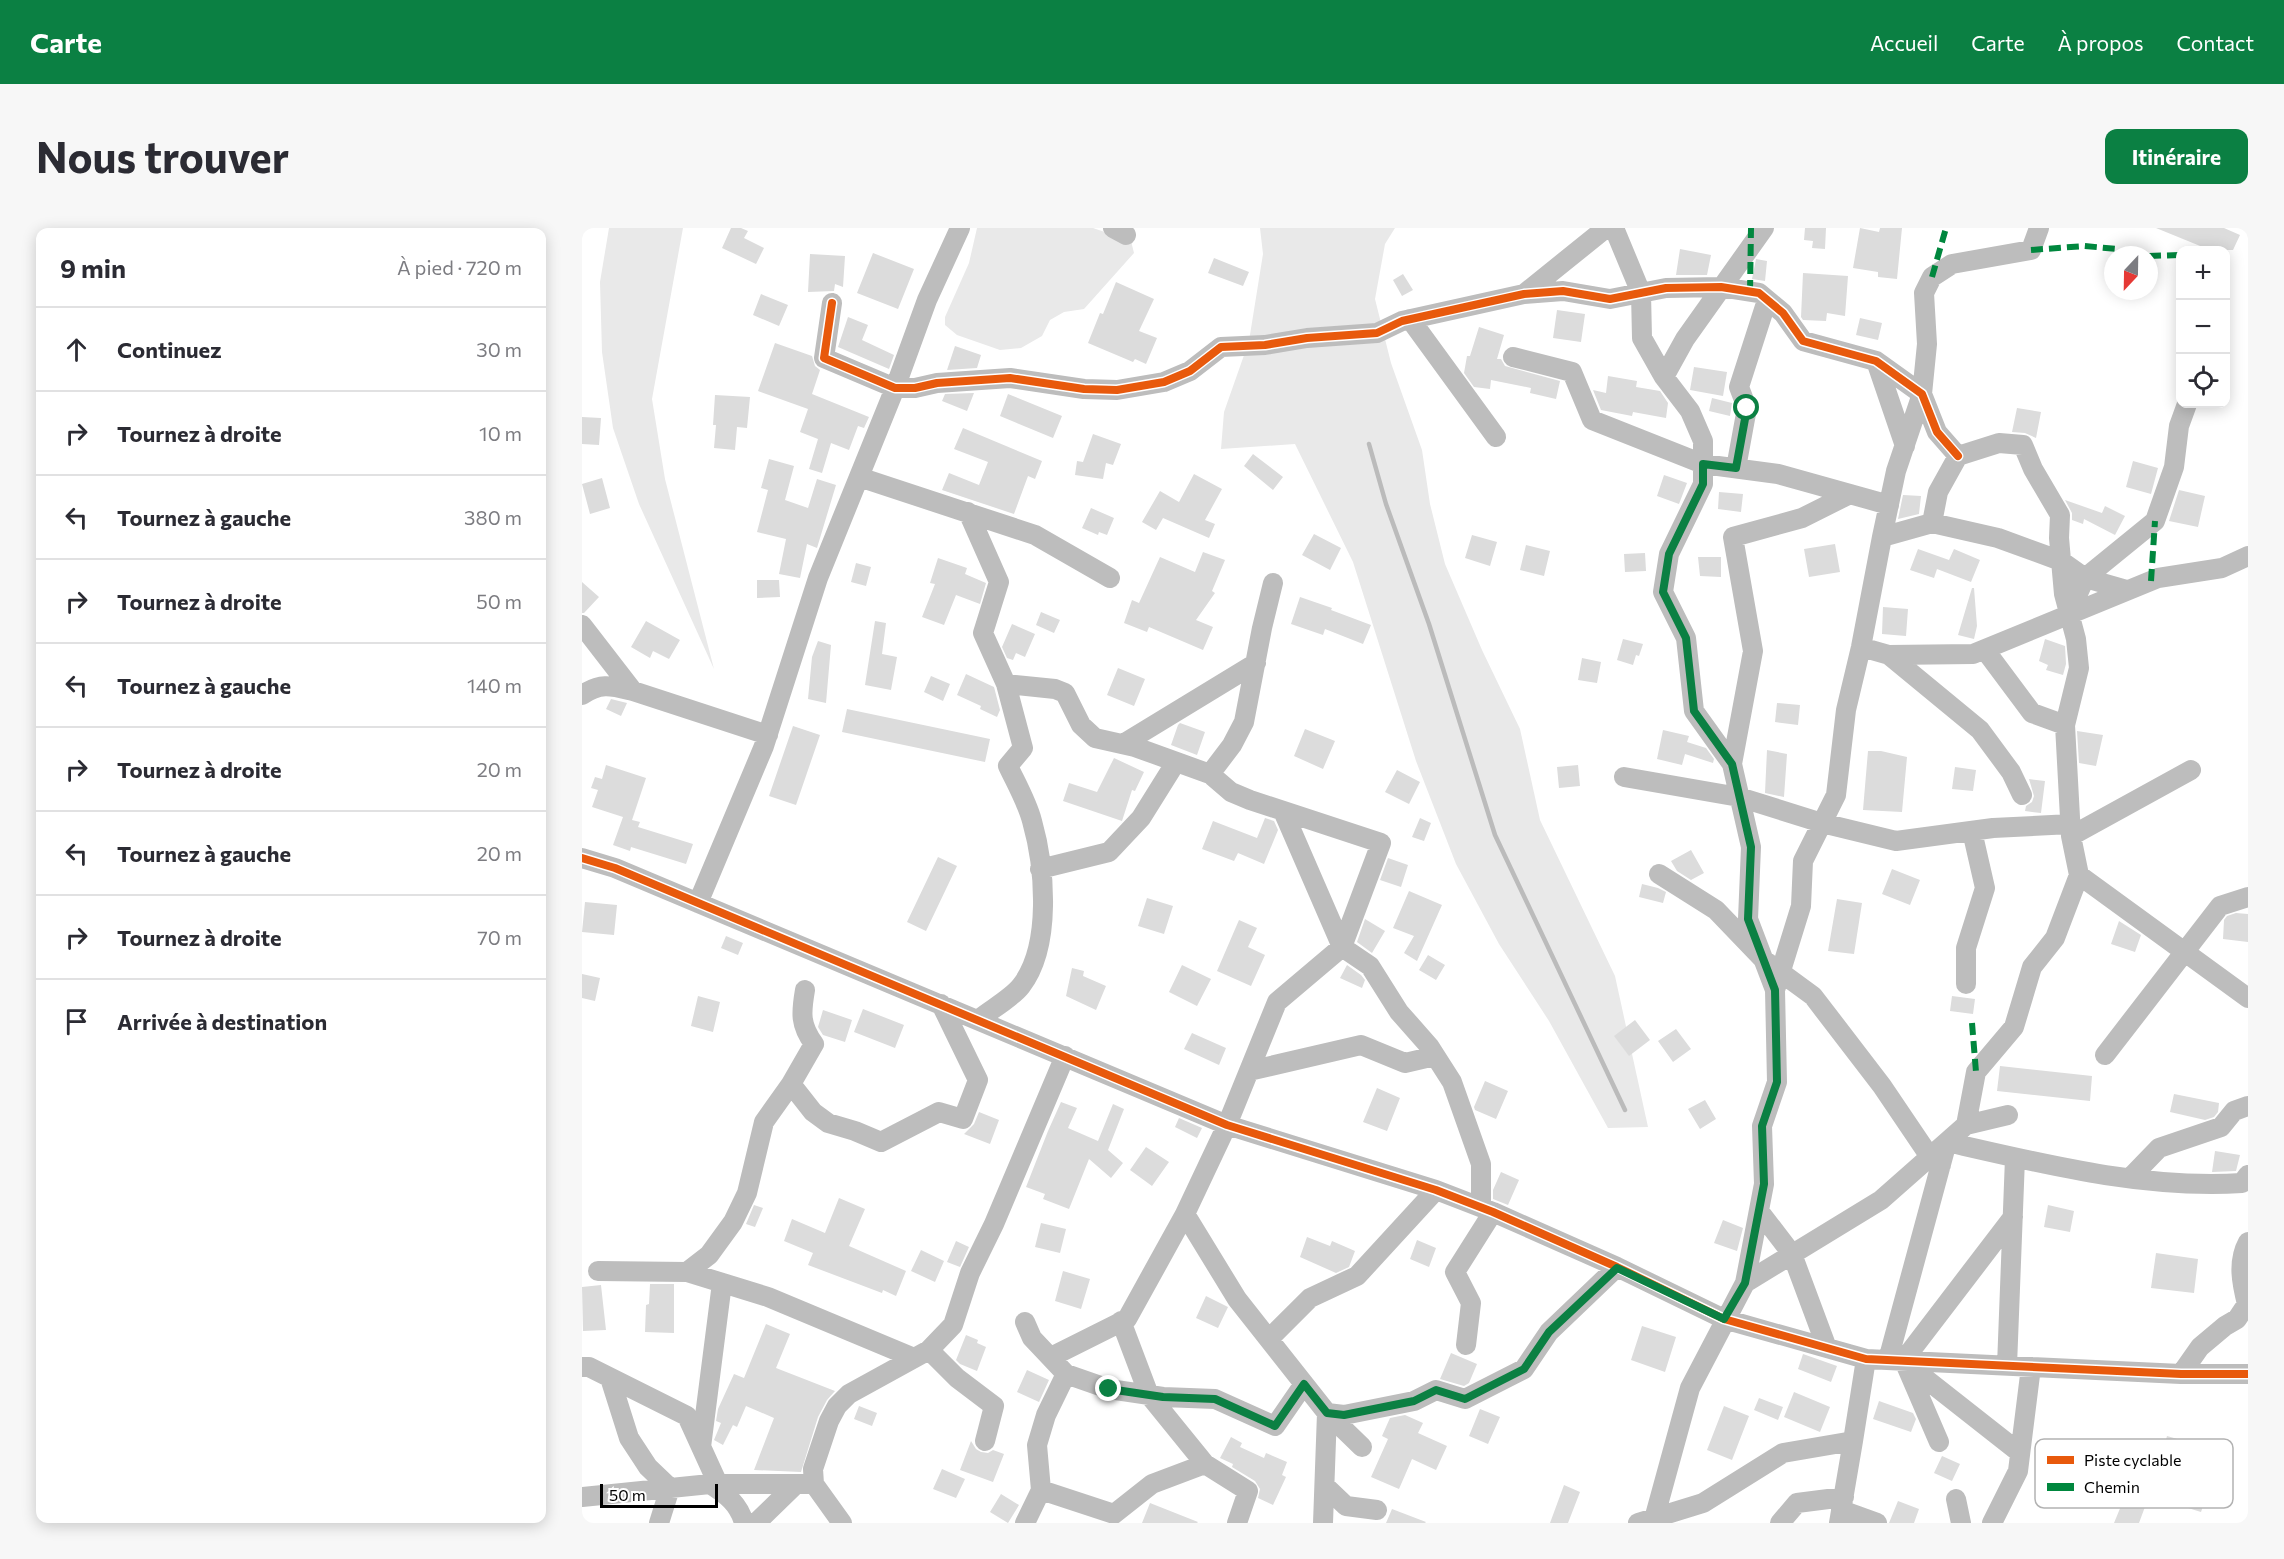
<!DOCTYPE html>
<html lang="fr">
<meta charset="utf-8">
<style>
body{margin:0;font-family:Commissioner,sans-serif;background:#f7f7f7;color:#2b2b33}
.controls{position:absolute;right:18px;top:18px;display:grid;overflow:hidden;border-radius:12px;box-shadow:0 3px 15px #0003}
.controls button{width:54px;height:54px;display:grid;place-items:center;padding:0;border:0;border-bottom:2px solid #e1e1e2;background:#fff;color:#2b2b33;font:30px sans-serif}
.compass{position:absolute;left:1522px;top:18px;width:54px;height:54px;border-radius:50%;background:#fff;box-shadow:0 3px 15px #0003;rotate:202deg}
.scale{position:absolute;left:18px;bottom:15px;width:118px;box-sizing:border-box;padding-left:6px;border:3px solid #000;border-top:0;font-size:16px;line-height:21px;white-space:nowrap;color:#000;-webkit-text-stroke:4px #fff;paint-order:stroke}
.stop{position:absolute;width:18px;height:18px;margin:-14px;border:4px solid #0b8043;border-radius:50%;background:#fff}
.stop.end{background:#0b8043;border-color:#fff;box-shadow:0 2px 6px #0008}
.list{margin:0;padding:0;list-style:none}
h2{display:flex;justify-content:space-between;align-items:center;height:78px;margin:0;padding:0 24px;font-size:26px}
h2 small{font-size:20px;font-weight:400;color:#7c7c81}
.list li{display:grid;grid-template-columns:39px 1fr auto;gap:18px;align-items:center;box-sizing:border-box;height:84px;padding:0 24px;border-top:2px solid #e1e1e2}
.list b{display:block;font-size:22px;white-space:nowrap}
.list em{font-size:20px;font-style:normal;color:#7c7c81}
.icon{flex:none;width:33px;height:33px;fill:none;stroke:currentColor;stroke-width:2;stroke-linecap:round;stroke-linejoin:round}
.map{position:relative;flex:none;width:1666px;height:1295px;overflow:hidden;border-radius:12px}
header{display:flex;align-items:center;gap:36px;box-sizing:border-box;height:84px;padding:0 30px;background:#0b8043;color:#fff}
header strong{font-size:28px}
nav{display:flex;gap:33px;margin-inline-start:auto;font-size:21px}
.intro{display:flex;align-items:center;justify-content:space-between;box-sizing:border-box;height:144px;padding:0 36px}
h1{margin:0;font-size:42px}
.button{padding:15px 27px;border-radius:12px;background:#0b8043;color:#fff;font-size:21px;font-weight:700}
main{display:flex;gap:36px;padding:0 36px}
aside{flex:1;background:#fff;border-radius:12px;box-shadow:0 3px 15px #0003}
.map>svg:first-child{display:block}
.green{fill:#e9e9e9}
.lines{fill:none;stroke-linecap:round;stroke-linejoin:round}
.stream{stroke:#bbb;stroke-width:4.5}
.building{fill:#dcdcdc}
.minor{stroke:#bdbdbd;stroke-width:20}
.quiet{stroke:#00873e;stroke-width:6;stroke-dasharray:12 6;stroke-linecap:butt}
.cycleway-casing{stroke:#fff;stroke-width:11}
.cycleway{stroke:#e8590c;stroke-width:8}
.route{stroke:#0b8043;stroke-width:8}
.key{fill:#fff;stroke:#b2b2b2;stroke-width:1.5}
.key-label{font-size:16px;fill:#000}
</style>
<header>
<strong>Carte</strong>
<nav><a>Accueil</a><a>Carte</a><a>À propos</a><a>Contact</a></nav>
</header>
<div class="intro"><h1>Nous trouver</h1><a class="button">Itinéraire</a></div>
<main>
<aside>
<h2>9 min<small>À pied · 720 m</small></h2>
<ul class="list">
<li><svg class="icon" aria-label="ahead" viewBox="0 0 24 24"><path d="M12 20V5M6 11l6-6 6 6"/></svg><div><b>Continuez</b></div><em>30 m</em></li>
<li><svg class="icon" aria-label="right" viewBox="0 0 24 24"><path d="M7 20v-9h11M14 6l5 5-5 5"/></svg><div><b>Tournez à droite</b></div><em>10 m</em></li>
<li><svg class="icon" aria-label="left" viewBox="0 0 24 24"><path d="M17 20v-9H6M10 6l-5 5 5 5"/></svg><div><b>Tournez à gauche</b></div><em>380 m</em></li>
<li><svg class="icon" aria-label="right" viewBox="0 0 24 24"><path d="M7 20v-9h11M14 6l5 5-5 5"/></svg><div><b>Tournez à droite</b></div><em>50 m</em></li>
<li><svg class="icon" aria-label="left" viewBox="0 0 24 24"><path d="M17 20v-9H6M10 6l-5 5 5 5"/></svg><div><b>Tournez à gauche</b></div><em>140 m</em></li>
<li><svg class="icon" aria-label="right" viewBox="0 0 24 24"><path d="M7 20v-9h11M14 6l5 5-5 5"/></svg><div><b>Tournez à droite</b></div><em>20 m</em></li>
<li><svg class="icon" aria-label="left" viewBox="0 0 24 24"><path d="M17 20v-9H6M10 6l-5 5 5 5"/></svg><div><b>Tournez à gauche</b></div><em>20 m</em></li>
<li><svg class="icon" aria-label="right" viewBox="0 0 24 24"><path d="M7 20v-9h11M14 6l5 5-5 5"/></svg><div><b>Tournez à droite</b></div><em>70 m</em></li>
<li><svg class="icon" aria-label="arrive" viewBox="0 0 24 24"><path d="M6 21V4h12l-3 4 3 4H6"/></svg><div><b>Arrivée à destination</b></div></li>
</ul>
</aside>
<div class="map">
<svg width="1666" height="1295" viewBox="0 0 1666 1295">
<rect width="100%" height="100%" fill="#fff"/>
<!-- green -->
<path class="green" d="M27,0h74l-31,171 13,80 49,190 -75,-165 -26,-76 -11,-76 -2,-70z
M395,0h116l38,13 3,12 -50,56 -20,3 -14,8 -8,16 -21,12 -21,2 -43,-15 -12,-10v-8l24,-54z
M678,0h135l-10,16 -10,55 16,64 31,87 8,54 15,60 37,86 38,79 20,91 75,156 33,151 -40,1 -59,-107 -50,-77 -43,-80 -40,-103 -63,-199 -58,-118 -74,5 3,-37 25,-71 14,-87z"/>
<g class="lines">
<!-- stream -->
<path class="stream" d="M787,216l17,60 43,120 66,211 130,275"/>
</g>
<!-- building -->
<path class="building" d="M149,0h10l7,3 -4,7 20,10 -8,16 -34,-16z
M1223,0h21l-1,21 -13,-1 1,-7 -9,-1z
M1278,0l19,4 1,-4h22l-5,51 -19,-2v-5l-25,-4z
M1574,0h68l16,7 -7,15h-23z
M1098,21l31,6 -4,20h-31z
M291,25l41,16 -16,40 -41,-16z
M228,26l35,2 -2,31 -8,-3 -1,7 -26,1z
M632,30l35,14 -6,14 -35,-13z
M1174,31l11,2 -2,20 -13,-2z
M1221,45l45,3 -3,40 -18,-3 -1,8 -23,-1 -2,-3z
M821,46l10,16 -11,6 -9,-16z
M534,54l38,17 -15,32 18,7 -11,26 -11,-5 -2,3 -45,-19 12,-30 3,1z
M179,66l27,11 -9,21 -26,-11z
M975,82l28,4 -4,28 -28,-4z
M266,89l20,8 -6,15 32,15 -5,14 -51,-22z
M1278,90l22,5 -4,17 -22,-5z
M897,99l25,8 -7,24h4l4,7 55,15 -4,18 -26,-6 1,-5 -40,-8 -1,9 -16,-2 -10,-14 3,-17h3z
M193,115l37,13 3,10 5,4 -8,24 57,23 -5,11 -6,-2 -9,24 -18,-7 -9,30 -13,-4 9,-30 -18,-7 8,-23 -50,-18z
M373,118l26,9 -4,13 -30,2z
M1112,139l33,5 -4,24 -33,-6z
M1026,148l29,5 -1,6 24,4 8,12 -2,15 -33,-6 -1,4 -31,-6 -8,-20 13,3z
M392,165l-7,18 -25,-10 3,-7z
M426,166l54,22 -9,22 -53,-22z
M133,167l35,2 -3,31 -10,-1 -2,23 -21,-2 2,-23h-3z
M1130,170l20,5 -2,13 -21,-5z
M1435,180l24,4 -5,26 -11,-5 -13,-1z
M0,189l19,1 -2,27 -17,-1z
M381,200l79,33 -7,18 -7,-3 -14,38 -72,-24 7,-17 30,12 9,-23 -34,-13z
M511,206l28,10 -8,21 -7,-2 -3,16 -28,-4 2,-14 6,1z
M671,226l30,23 -10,13 -29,-24z
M187,231l25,7 -9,34 23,8 9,-29 19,6 -19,63 -10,-4 -7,34 -21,-4 7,-35 -29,-7 11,-42 -7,-2z
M1551,233l25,7 -7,26 -25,-7z
M612,246l28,15 -17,31 10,4 -6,14 -46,-20 -7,12 -14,-8 18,-31 19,11z
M1082,247l23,8 -8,21 -22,-8z
M20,250l8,30 -20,6 -8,-30z
M1597,262l26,6 -7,31 -29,-6z
M1137,264l24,2 -2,18 -23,-3z
M1321,267l18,1 -2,18 -21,5z
M1483,272l37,13 3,-7 20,10 -10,19 -31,-16 -1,5 -11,-4v-7z
M509,280l23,10 -7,17 -8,-3 -1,3 -16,-7z
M732,306l27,14 -11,22 -28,-15z
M890,307l25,7 -7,24 -25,-8z
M1253,316l5,28 -31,5 -5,-28z
M944,317l24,6 -6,25 -24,-6z
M1336,321l31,11 5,-11 26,11 -9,22 -34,-13 -3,9 -24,-8z
M621,324l22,8 -13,31 3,2 -19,27 17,7 -10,23 -54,-23 -2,5 -23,-9 8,-23 7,3 21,-46 35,15z
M1063,325l1,18 -21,1 -1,-18z
M1116,329h23v20l-21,-1z
M356,330l29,10 -2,6 21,9 -6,21 -24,-9 -12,30 -22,-8 13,-33 -5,-1z
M274,335l15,4 -5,19 -15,-4z
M175,352h22l1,17 -23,1z
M0,354l17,15 -15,16h-2z
M1390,360h2l3,38 -3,13 -16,-4z
M718,369l32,11 -1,2 40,15 -8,19 -38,-15 -2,6 -32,-11z
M1301,379l25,2 -2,27 -24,-2z
M459,384l19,8 -6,13 -18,-8z
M64,393l34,19 -11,19 -16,-8 -3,7 -19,-11z
M293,393l11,2 -4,31 15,3 -6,33 -26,-5z
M430,396l23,10 -10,23 -9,-4 -3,7 -6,-2 -5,-11z
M1041,411l20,5 -4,12 -3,-1 -3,10 -16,-5z
M1463,411l20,7 1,18 -3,11 -17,-5 2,-5 -9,-4z
M236,413l13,4 -5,58 -18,-4 4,-42z
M1000,430l19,4 -4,21 -19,-3z
M536,440l27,11 -11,27 -27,-11z
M384,446l28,13 6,23 -3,7 -17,-8 1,-3 -24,-11z
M349,448l19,8 -7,17 -19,-9z
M29,471l16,4 -6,13 -15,-7z
M1195,475l23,2 -2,20 -23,-3z
M265,481l143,30 -5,23 -143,-30z
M598,495l25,9 -8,23 -26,-10 7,-20z
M211,498l27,9 -24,70 -27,-9z
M723,501l30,12 -12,28 -29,-13z
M1081,502l26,6 -2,6 19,6 8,11 -1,4 -28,-9 -3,11 -25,-6z
M1495,503l26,4 -7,31 -17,-3z
M1185,522l20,4 -3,43 -19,-4z
M1286,523h13l26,6 -5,55 -39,-2z
M532,530l30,14 -9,19 -3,-1 -10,31 -59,-20 6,-18 28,9z
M24,537l40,13 -14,42 8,2 -2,5 55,17 -7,20 -55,-17 -1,4 -17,-6 10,-28 -31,-10 6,-17 -7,-2 4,-11 7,2z
M996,537l2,21 -21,2 -2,-21z
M1373,539l21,3 -3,21 -21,-2z
M815,542l23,12 -11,22 -24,-12z
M1447,551l16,2 -4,32 -16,-2 1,-5 6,-4 2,-6z
M683,590l9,3 4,9 -14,34 -26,-11 -4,8 -32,-12 11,-28 44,17z
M838,590l11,5 -7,18 -12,-4z
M1109,622l13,23 -13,7 -14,-9 -6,-10z
M356,629l19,9 -31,65 -19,-9z
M806,630l20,7 -7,22 -21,-7z
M1310,641l28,11 -10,25 -28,-11z
M1060,656l16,4 8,4 -3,11 -24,-6z
M827,663l33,14 -25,56 -13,-8 10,-17 -21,-8z
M565,670l26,8 -9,28 -26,-8z
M1255,671l25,4 -8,51 -26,-3z
M3,674l32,3 -3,30 -32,-3z
M1654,685l12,1v28l-25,-3 1,-19 3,-4z
M783,691l20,12 -13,22 -15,-11z
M657,692l18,8 -9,19 17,8 -14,31 -34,-15z
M1537,693l22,14 -6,17 -24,-8z
M144,708l17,7 -5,12 -17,-7z
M846,727l17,10 -9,15 -17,-10z
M600,737l29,14 -14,27 -28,-14z
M765,737l14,10 4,5 -3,8 -22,-10z
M490,740l12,3 -1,5 23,10 -10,24 -30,-14z
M0,746l18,4 -5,23 -13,-3z
M116,768l22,6 -7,30 -22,-6z
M1370,768l23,3 -2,15 -23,-3z
M281,781l41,16 -9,23 -41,-16z
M241,782l29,10 -7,22 -22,-7 -5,-8z
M1053,792l15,20 -21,16 -15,-20z
M1094,801l15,20 -18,13 -15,-21z
M610,805l34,15 -7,17 -35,-16z
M1418,838l92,10 -2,25 -93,-10z
M903,853l23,10 -12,28 -21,-9 -1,-3z
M795,860l23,10 -13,33 -24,-9z
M1592,866l45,9 -1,9 -4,5 -9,3 -35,-8z
M1123,872l11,19 -16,10 -12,-20z
M479,874l16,6 -9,20 30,13 15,-37 11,5 -16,41 15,13 -12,15 -22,-19 -20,50 -26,-10 2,-5 -19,-7 22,-56z
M397,884l20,8 -9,24 -26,-10 10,-10z
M597,890l23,10 -5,10 -22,-11z
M564,919l23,15 -17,24 -22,-16z
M1633,923l25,4 -4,16 -24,1z
M919,944l18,8 -11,25 -15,-6v-9z
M257,970l26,11 -16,37 57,25 -10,25 -13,-6 -1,3 -74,-28 5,-12 -29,-12 8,-22 33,14z
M172,977l9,3 -8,19 -9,-3z
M1466,977l26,6 -4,21 -26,-5z
M1141,992l20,8 -6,23 -23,-8z
M459,995l25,6 -6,24 -25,-6z
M725,1009l23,9 2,-5 23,10 -6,16 -13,6 -36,-16z
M835,1012l19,8 -7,19 -19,-8z
M374,1013l13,6 -9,20 -13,-5z
M339,1022l23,11 -9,21 -24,-11z
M1574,1025l42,6 -4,34 -43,-5z
M481,1043l27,8 -9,30 -26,-8z
M68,1056h24v49l-29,-1 1,-27 3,-1z
M19,1057l5,45 -23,1 -1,-44z
M624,1068l22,11 -10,21 -22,-10z
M184,1096l24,10 -14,34 59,23 -8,9 -9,17 -17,55 -47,-2 20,-52 -28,-12 -9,21 -4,-2 -10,20 -9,-5 7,-17 -5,-2 2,-12 16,-35 10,4z
M1060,1098l34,11 -11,35 -34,-12z
M384,1107l12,5 -1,3 9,4 -9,24 -17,-7 -4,-4z
M869,1125l26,11 -8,19 -5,3 -24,-7z
M1221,1126l34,12 -6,16 -33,-13z
M445,1142l22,10 -10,22 -22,-10z
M1212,1164l36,15 -10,25 -36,-15z
M1177,1170l24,9 -5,13 -24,-10z
M1297,1173l34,12 3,6 -5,13 -38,-13z
M277,1178l18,7 -5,13 -18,-7z
M1142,1178l25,10 -17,44 -25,-10z
M898,1181l20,8 -12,27 -19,-8z
M823,1187l18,8 -5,10 29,13 -11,24 -24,-11 -13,30 -28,-12 17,-38 -6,-3 8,-18z
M1585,1208l21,6 -9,31 32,10 -10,29 -52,-16 -10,27h-25l14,-34 4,2 9,-30 17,6z
M649,1209l11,6 -2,4 24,11 2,-5 21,9 -5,13 4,2 -13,28 -15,-7 2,-9 -5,-8 -23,-14 1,-3 -13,-6z
M389,1213l5,8 5,3 7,1 5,-3 11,4 -11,28 -33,-12z
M1360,1228l18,8 -8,17 -18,-8z
M360,1241l23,10 -9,19 -23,-9z
M982,1257l16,7 -12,31h-18z
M419,1266l18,11 -11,18 -18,-11z
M1316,1273l21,8 -5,14h-25z
M568,1275l48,19 -1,1h-55z
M810,1281l34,13 -1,1h-39z"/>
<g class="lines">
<!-- minor -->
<path class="minor" d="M531,0l13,7
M1032,0l27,65 1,45 22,39 26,34 13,30v43l-34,70 -6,38 23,46 8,73 38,53 19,83 -3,72 27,71
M942,66l82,-66
M250,75l-8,55 71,30h20l22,-5 73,-5 74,11 33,1 47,-8 26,-11 31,-24 44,-2 42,-7 70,-5 25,-12 122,-27 39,-3 47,8 56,-11 55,-1 38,6 24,20 20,28 73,20 46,33 15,38 21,24
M828,91l86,118
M931,129l59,15 20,48 111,44 75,10 111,31
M1294,133l29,85
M1082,149l21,-38 79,-111
M1154,240l11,-60 -8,-21 28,-87
M277,249l176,58 75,43
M386,284l31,70 -16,51 23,51 17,64 -15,18c8,17 19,36 24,55 13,46 20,125 -11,165 -9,12 -31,24 -43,34
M1350,295l66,15 63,23 24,17 42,12
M1300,309l50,-14 6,-31 20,-36 41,-13 24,2 10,24 27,46 -1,23 5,56 12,45 3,29 -14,57 6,111 8,39 -24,63 -23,29 -18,60 -38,45 -10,53
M1487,385l16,-35 70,-57 19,-54 5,-41 8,-22
M0,397l51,66
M1279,419l28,8 84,-1 185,-76 64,-10 26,-12
M1403,422l47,63 33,12
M1307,427l91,75 31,42 11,23
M424,456l49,5 10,4 16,32 14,13 40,9 75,27 21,18 19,8 131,43 -39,104 -65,55 -50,123 -42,89 52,85 90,114 -4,110
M0,467c19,-13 30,-9 51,-4l135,44
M541,516l133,-81
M1150,536l21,-113 -20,-114 69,-19 48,-24
M628,546l22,-29 12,-23 18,-94 11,-45
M1042,549l115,20 83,26 74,18 97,-13 78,-4
M701,583l59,136 28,19 29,46 30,34 23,36 29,82v43
M1489,608l120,-66
M0,630l33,10 612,257 209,65 57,22 124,55 107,52 142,40 315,15h67
M458,641l69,-17 32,-34 35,-56
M1077,646l57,36 48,50 49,36 69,90 48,71 11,8
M1497,647l169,123
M116,675l66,-157 54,-168 77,-190 32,-88 33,-72
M1384,756v-36l19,-60 -13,-57
M1523,827l115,-149 28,-9
M667,843l112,-26 44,18 30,-7
M209,856l22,28 15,11 27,8 26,11 58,-30 24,7 15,-39 -37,-76
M1548,950l29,-30 62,-21 13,-16 14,-5
M1177,983l33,43 35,94
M16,1043l89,1 81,25 146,61
M105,1044l22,-17 24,-33 14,-29 17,-71 27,-38 23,-40c-14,-19 -13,-31 -9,-54
M1163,1055l19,-99 -2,-58 15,-44 -2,-92 26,-84 2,-45 33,-66 10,-85 15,-63 21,-110 14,-66 26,-77 5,-50 -3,-51 8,-16 20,-13 79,-14 8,-22
M539,1093l28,74 56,69 43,27 -11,32
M443,1094l7,16 34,36 43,15 54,8 52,2 60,27 29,-42
M687,1111l41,-41 47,-22 79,-86
M884,1117l5,-42 -16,-31 38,-60
M347,1122l28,28 37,28 -9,35
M469,1129l76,-38 58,-105
M1306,1132l59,-218c97,22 194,47 295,41l6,-8
M1321,1133l110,-144
M1321,1133l117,92
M1323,1135l34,79
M1425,1138l8,-208
M0,1139h7l98,49 31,68
M1599,1146l19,-27 25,-21 12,-7 10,-15c-5,-20 -10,-42 1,-62
M28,1150l19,60 19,29 22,21 -11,35
M745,1185l17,2 70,-14 22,-11 29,9 59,-30 25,-37 68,-65
M745,1185l35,34
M119,1219l21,-164
M128,1256c16,10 29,20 34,39
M743,1258l21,20 31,4
M459,1262l73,24 38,-30 53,-20
M0,1269l128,-13h104
M1374,1271l5,24
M1259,1282l36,13
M174,1295l40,-39
M260,1295l-28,-39 -1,-15 16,-48 8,-15 12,-12 80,-44 24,-25 17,-52 24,-49 71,-168
M443,1295l16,-33 -4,-45 9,-30 20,-41
M1056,1295l65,-20 80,-50 70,-12 13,-82
M1071,1295l37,-135 55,-105 136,-83 85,-75 42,-10
M1198,1295l17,-20 47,-6
M1257,1295l14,-82
M1410,1295l26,-52 13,-104"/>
<!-- quiet -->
<path class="quiet" d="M1449,22l53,-4 34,3 7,6h6
M1567,28l31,-1
M1350,49l14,-49
M1168,64l1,-64
M1569,353l4,-60
M1390,795l4,49"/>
<!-- cycleway casing -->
<g class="cycleway-casing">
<path id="cycleway" d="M250,75l-8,55 71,30h20l22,-5 73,-5 74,11 33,1 47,-8 26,-11 31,-24 44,-2 42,-7 70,-5 25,-12 122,-27 39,-3 47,8 56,-11 55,-1 38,6 24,20 20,28 73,20 46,33 15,38 21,24
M0,630l33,10 612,257 209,65 57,22 124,55 107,52 142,40 315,15h67"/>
</g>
<!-- cycleway -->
<use href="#cycleway" class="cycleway"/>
</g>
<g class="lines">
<!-- route -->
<path class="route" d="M527,1161l54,8 52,2 60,27 29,-42 23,29 17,2 70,-14 22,-11 29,9 59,-30 25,-37 68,-64 107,51 21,-36 19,-99 -2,-58 15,-44 -2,-92 -27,-71 3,-72 -19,-83 -38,-53 -8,-73 -23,-46 6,-38 34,-70v-20l33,4 11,-60"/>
</g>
<!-- legend -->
<rect x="1453" y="1211" width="198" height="69" rx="9" class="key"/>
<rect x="1465" y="1228" width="27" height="8" fill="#e8590c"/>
<rect x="1465" y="1255" width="27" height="8" fill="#00873e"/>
<g class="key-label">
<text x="1502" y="1238">Piste cyclable</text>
<text x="1502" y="1265">Chemin</text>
</g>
</svg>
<div class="controls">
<button>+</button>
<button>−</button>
<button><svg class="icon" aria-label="locate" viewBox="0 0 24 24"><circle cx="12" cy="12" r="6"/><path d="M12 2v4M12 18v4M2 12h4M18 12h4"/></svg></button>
</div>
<svg class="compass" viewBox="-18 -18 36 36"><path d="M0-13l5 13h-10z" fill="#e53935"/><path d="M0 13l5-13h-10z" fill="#7c7c81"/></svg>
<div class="scale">50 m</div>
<div class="stop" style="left:1165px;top:180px"></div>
<div class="stop end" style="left:527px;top:1161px"></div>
</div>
</main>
